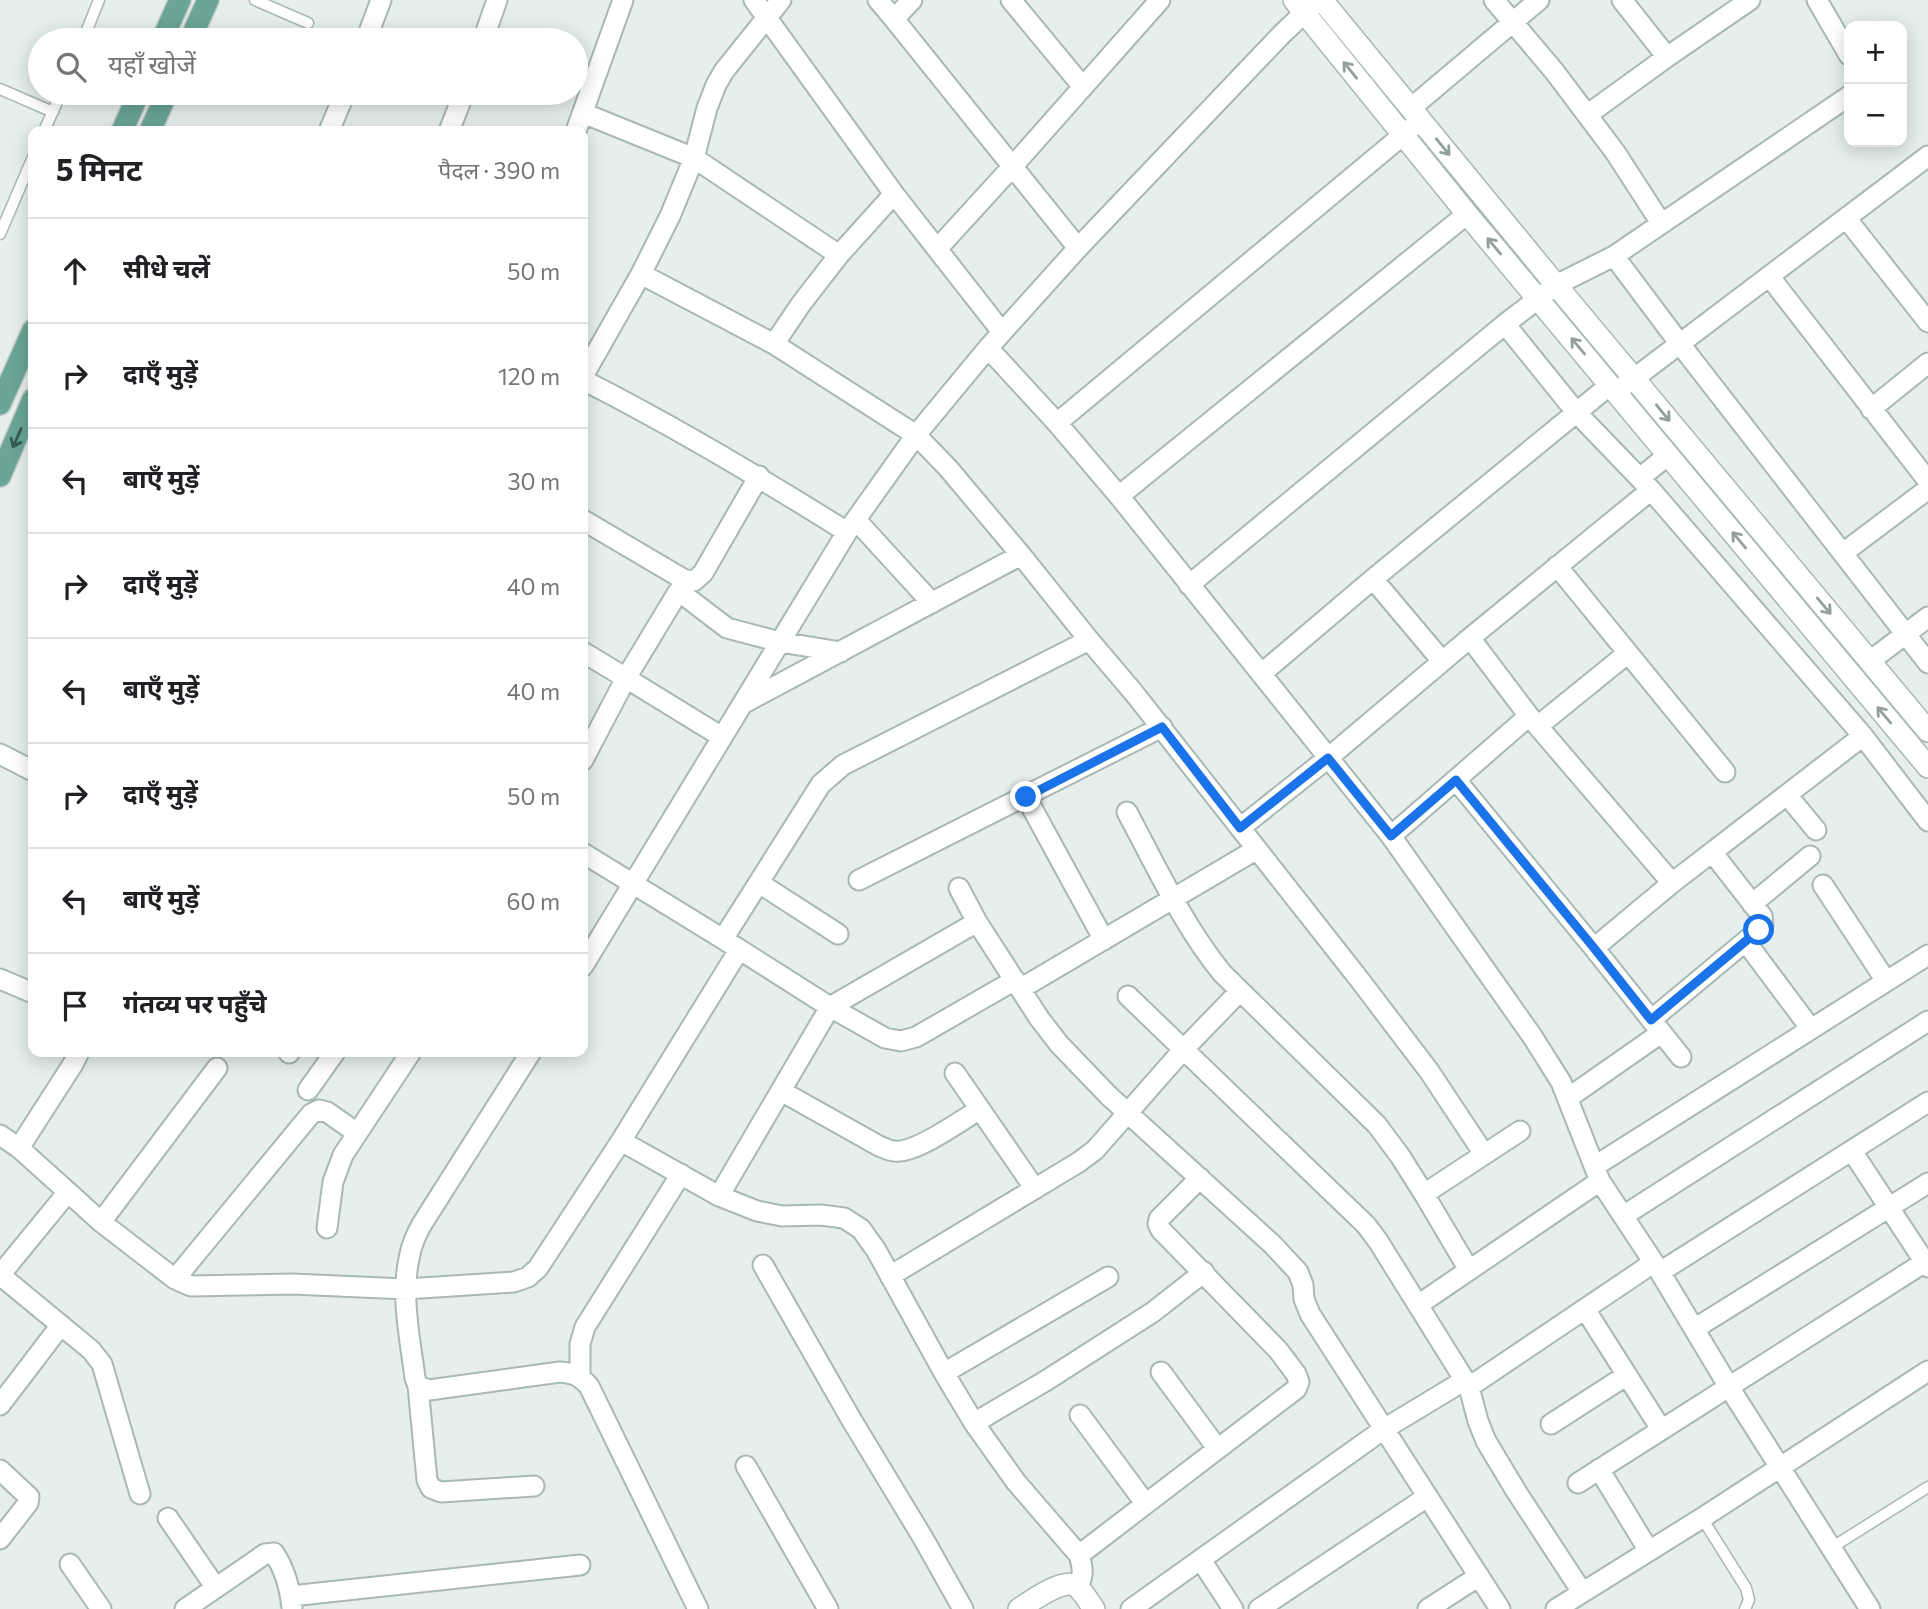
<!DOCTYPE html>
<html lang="hi">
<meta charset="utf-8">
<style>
body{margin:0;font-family:Commissioner,"Noto Sans Devanagari",sans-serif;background:#f2f2f2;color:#202124}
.controls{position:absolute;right:21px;top:21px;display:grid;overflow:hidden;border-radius:14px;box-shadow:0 4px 18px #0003}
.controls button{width:63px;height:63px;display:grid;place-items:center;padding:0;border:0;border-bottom:2px solid #e0e0e0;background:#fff;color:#202124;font:35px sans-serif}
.stop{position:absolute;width:21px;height:21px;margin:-16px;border:5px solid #1a73e8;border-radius:50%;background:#fff}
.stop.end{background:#1a73e8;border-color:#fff;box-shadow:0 2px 7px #0008}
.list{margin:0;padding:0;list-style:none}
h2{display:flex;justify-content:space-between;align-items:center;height:91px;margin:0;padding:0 28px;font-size:30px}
h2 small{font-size:23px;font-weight:400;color:#757577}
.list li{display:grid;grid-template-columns:46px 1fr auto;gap:21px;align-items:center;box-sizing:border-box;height:105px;padding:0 28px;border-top:2px solid #e0e0e0}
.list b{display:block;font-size:26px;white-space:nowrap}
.list em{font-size:23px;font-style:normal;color:#757577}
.icon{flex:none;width:38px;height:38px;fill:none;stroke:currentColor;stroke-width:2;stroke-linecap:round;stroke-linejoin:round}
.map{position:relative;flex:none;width:1928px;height:1609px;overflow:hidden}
.search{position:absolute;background:#fff;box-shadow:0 4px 18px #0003;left:28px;top:28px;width:560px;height:77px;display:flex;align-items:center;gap:18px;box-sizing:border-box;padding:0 24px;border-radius:38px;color:#757577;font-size:26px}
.panel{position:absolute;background:#fff;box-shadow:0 4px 18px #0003;left:28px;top:126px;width:560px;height:931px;border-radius:14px}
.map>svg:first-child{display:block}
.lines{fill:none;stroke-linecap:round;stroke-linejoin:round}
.service-casing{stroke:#a8b8b2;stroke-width:13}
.minor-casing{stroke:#a8b8b2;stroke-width:23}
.tertiary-casing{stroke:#a8b8b2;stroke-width:24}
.primary-casing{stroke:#c2cac8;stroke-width:24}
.service{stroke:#fff;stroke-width:10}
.minor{stroke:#fff;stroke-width:19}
.tertiary{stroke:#fff;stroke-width:21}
.primary{stroke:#6aa596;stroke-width:21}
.oneway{stroke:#92a09c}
.oneway2{stroke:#365b51}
.route{stroke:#1a73e8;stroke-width:9}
</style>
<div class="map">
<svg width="1928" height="1609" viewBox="0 0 1928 1609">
<rect width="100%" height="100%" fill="#e6efeb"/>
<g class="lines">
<!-- service casing -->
<g class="service-casing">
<path id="service" d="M255,0l53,23
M83,40l16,-40
M0,89l53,23
M44,131l17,-38
M0,234l33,-77
M1702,1518l44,70 3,12 -4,9
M1831,1548l97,-61"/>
</g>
<!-- minor casing -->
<g class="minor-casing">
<path id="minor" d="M754,0l140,194 108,138
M878,0l16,19
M912,0l-18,19 184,229
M1011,0l72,87
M1494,0l60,71 61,81 46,71
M1622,0l45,57
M1817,0l32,55
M366,40l15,-40
M483,40l14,-40
M1411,108l128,-108
M583,113l111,45 145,97
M1587,115l80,-58 83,-57
M329,131l16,-38
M449,131l15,-38
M576,131l47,-131
M1846,218l82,104
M938,248l74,-81 148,-167
M1614,256l66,88 248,319
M641,274l133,70 142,91 32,33 73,87 68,85 45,53 225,286 70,92 55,83
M1769,276l159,205
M1505,324l71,88 75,78 212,246 65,85
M774,344l27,-40 38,-49 55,-61
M988,348l69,75 62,73 272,340 141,200 29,46 39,99 60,91 69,115 141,222
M583,376l58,-102 29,-58 24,-58 13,-50 9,-23 8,-14 57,-71
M583,380c91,46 178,98 264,152
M1616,392l312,-236
M1871,409l57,-46
M1057,423l358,-298
M1640,478l28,-23
M1119,496l348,-282
M583,520l100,59 11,2 9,-8 56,-97
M856,520l76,83
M1843,553l85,-64
M1557,566l71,87
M1373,579l69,82
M1189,585l316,-261 51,-39 58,-29 235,-160
M689,599l38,29 53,14 61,10
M1470,638l181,-148
M583,652l43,26 52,-86
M1870,661l58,-44
M1261,674l112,-95 237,-194
M744,703l277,-148
M1538,726l90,-73 97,119
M0,754l33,17
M583,760l43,-82 96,59
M1456,780l138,168 78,-65
M1787,795l29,35
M1026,797l78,143
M1127,812c29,54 56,113 95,161l155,152 23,31 24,38 45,76
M1240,828l88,-70 142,-120 59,78 143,167 191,-147
M1391,836l138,-120
M583,853l140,86 107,68 55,31 16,3 15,-4 99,-57
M859,880l303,-153
M759,883l79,51
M1823,885l63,96
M959,888l18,34 62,96 20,26 50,52 164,149 25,27 5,13 1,14 6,15 190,295
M1752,904l58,-48
M723,939l98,-155 22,-19 246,-125
M1746,942l65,87
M1594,948l87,109
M583,966l264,-434 69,-97 72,-87 90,-100 205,-215 33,-31
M0,979l33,14
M1020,989l237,-140
M1128,996l238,229 12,16 91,146 9,34 8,20 30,50 66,101
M1651,1020l108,-90 4,-5 -1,-9 -50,-64
M531,1052l-109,172c-5,9 -10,19 -12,30 -10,40 0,84 5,124l3,8 11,4 131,-18c13,1 20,4 29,14l109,223
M289,1053l1,-1
M955,1073l80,116
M308,1090l27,-38
M781,1091l98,55c5,2 11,5 16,5 20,3 67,-31 85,-42
M1568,1098l93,-65
M0,1135l19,13 49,44
M621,1141l98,55 38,15 25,5 39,-1 23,3 17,11 15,21 68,123 30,50 42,59 63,73c4,13 5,19 -1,32
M19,1148l54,-84 6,-12
M1852,1151l76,116
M1595,1166l333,-211
M1424,1194l96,-63
M719,1196l111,-189 147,-85
M1623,1216l305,-195
M101,1222l116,-154
M327,1228l6,-46 10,-27 68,-103
M763,1265l88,154 72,119 40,71
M1660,1272l268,-170
M890,1276l189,-114 16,-12 88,-100 57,-59
M175,1279l136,-165 8,-4 8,2 30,21
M1418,1305l182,-124
M1585,1309l76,120
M1694,1329l234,-146
M1161,1372l56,76
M944,1373l164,-96
M580,1377v-33l5,-17 96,-153
M418,1386l9,94 4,8 10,4 93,-6
M1469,1387l184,-124
M0,1405l61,-80
M1080,1415l65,88
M974,1423l73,-43 106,-68 51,-40
M1551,1424l76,-49
M746,1466l82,143
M1599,1469l50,82
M0,1470l29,27 -1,6 -28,36
M1578,1483l347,-221
M140,1494l-38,-130 -11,-14 -91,-75 68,-83 33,30 74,57 16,7 101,-2 114,5 108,-7 14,-5 10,-9 83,-127 118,-191
M168,1518l48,70
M1079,1555l217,-166 3,-7 -3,-8 -18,-24 -117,-120 -3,-6 1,-5 41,-41
M1201,1560l32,49
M70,1564l31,45
M291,1596l289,-31
M185,1609l80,-55 9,-1c10,15 16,36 18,54
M1131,1609l253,-180 81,-49
M1259,1609l168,-112
M1428,1609l51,-33
M1556,1609l146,-91 226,-147"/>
</g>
<!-- tertiary casing -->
<g class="tertiary-casing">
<path id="tertiary" d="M1294,0l173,214 461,553
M1322,0l234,285 372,446
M1019,1609c11,-7 45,-32 57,-23 7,5 13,16 18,23"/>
</g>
<!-- primary casing -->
<g class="primary-casing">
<path id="primary" d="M162,40l18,-40
M190,40l18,-40
M122,131l17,-38
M150,131l17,-38
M0,404l33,-74
M0,476l33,-77"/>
</g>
<!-- service -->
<use href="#service" class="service"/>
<!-- minor -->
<use href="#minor" class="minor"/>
<!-- tertiary -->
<use href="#tertiary" class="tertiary"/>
<!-- primary -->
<use href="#primary" class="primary"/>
</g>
<!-- one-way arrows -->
<defs><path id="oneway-shaft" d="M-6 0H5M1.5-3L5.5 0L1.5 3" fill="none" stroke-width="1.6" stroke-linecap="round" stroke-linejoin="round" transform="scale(1.75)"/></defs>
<g class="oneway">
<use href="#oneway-shaft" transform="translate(1350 70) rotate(-129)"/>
<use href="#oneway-shaft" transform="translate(1443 147) rotate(51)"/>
<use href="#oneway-shaft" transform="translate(1494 246) rotate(-130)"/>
<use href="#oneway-shaft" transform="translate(1578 346) rotate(-130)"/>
<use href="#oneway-shaft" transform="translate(1663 413) rotate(51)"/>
<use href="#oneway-shaft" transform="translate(1739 540) rotate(-130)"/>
<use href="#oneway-shaft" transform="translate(1824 606) rotate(50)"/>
<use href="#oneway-shaft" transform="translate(1884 715) rotate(-130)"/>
</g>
<use class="oneway2" href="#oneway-shaft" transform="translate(17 438) rotate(114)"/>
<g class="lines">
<!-- route -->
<path class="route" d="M1026,797l136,-70 78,101 88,-70 63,78 65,-56 138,168 57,72 108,-90"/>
</g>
</svg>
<div class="controls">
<button>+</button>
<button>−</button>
</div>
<div class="stop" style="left:1759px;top:930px"></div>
<div class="stop end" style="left:1026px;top:797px"></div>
<div class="search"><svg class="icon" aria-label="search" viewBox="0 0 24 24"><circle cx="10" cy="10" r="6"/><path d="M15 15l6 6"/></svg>यहाँ खोजें</div>
<section class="panel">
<h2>5 मिनट<small>पैदल · 390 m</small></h2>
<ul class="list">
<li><svg class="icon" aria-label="ahead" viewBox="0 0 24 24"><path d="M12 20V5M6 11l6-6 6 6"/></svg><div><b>सीधे चलें</b></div><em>50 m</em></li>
<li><svg class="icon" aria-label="right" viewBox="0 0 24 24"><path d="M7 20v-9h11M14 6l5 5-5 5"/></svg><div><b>दाएँ मुड़ें</b></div><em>120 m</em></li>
<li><svg class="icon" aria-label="left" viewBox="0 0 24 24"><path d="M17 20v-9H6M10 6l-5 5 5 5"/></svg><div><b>बाएँ मुड़ें</b></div><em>30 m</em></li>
<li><svg class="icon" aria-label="right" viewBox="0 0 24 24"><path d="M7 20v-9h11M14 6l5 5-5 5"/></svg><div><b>दाएँ मुड़ें</b></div><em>40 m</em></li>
<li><svg class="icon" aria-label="left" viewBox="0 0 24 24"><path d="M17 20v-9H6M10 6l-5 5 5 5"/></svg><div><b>बाएँ मुड़ें</b></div><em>40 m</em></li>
<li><svg class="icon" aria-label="right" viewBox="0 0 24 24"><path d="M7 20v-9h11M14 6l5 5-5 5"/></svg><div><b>दाएँ मुड़ें</b></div><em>50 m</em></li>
<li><svg class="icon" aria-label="left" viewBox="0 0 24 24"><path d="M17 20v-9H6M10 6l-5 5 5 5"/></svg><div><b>बाएँ मुड़ें</b></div><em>60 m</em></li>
<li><svg class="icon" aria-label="arrive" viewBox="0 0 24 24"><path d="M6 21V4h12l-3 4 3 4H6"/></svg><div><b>गंतव्य पर पहुँचे</b></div></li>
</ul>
</section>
</div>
